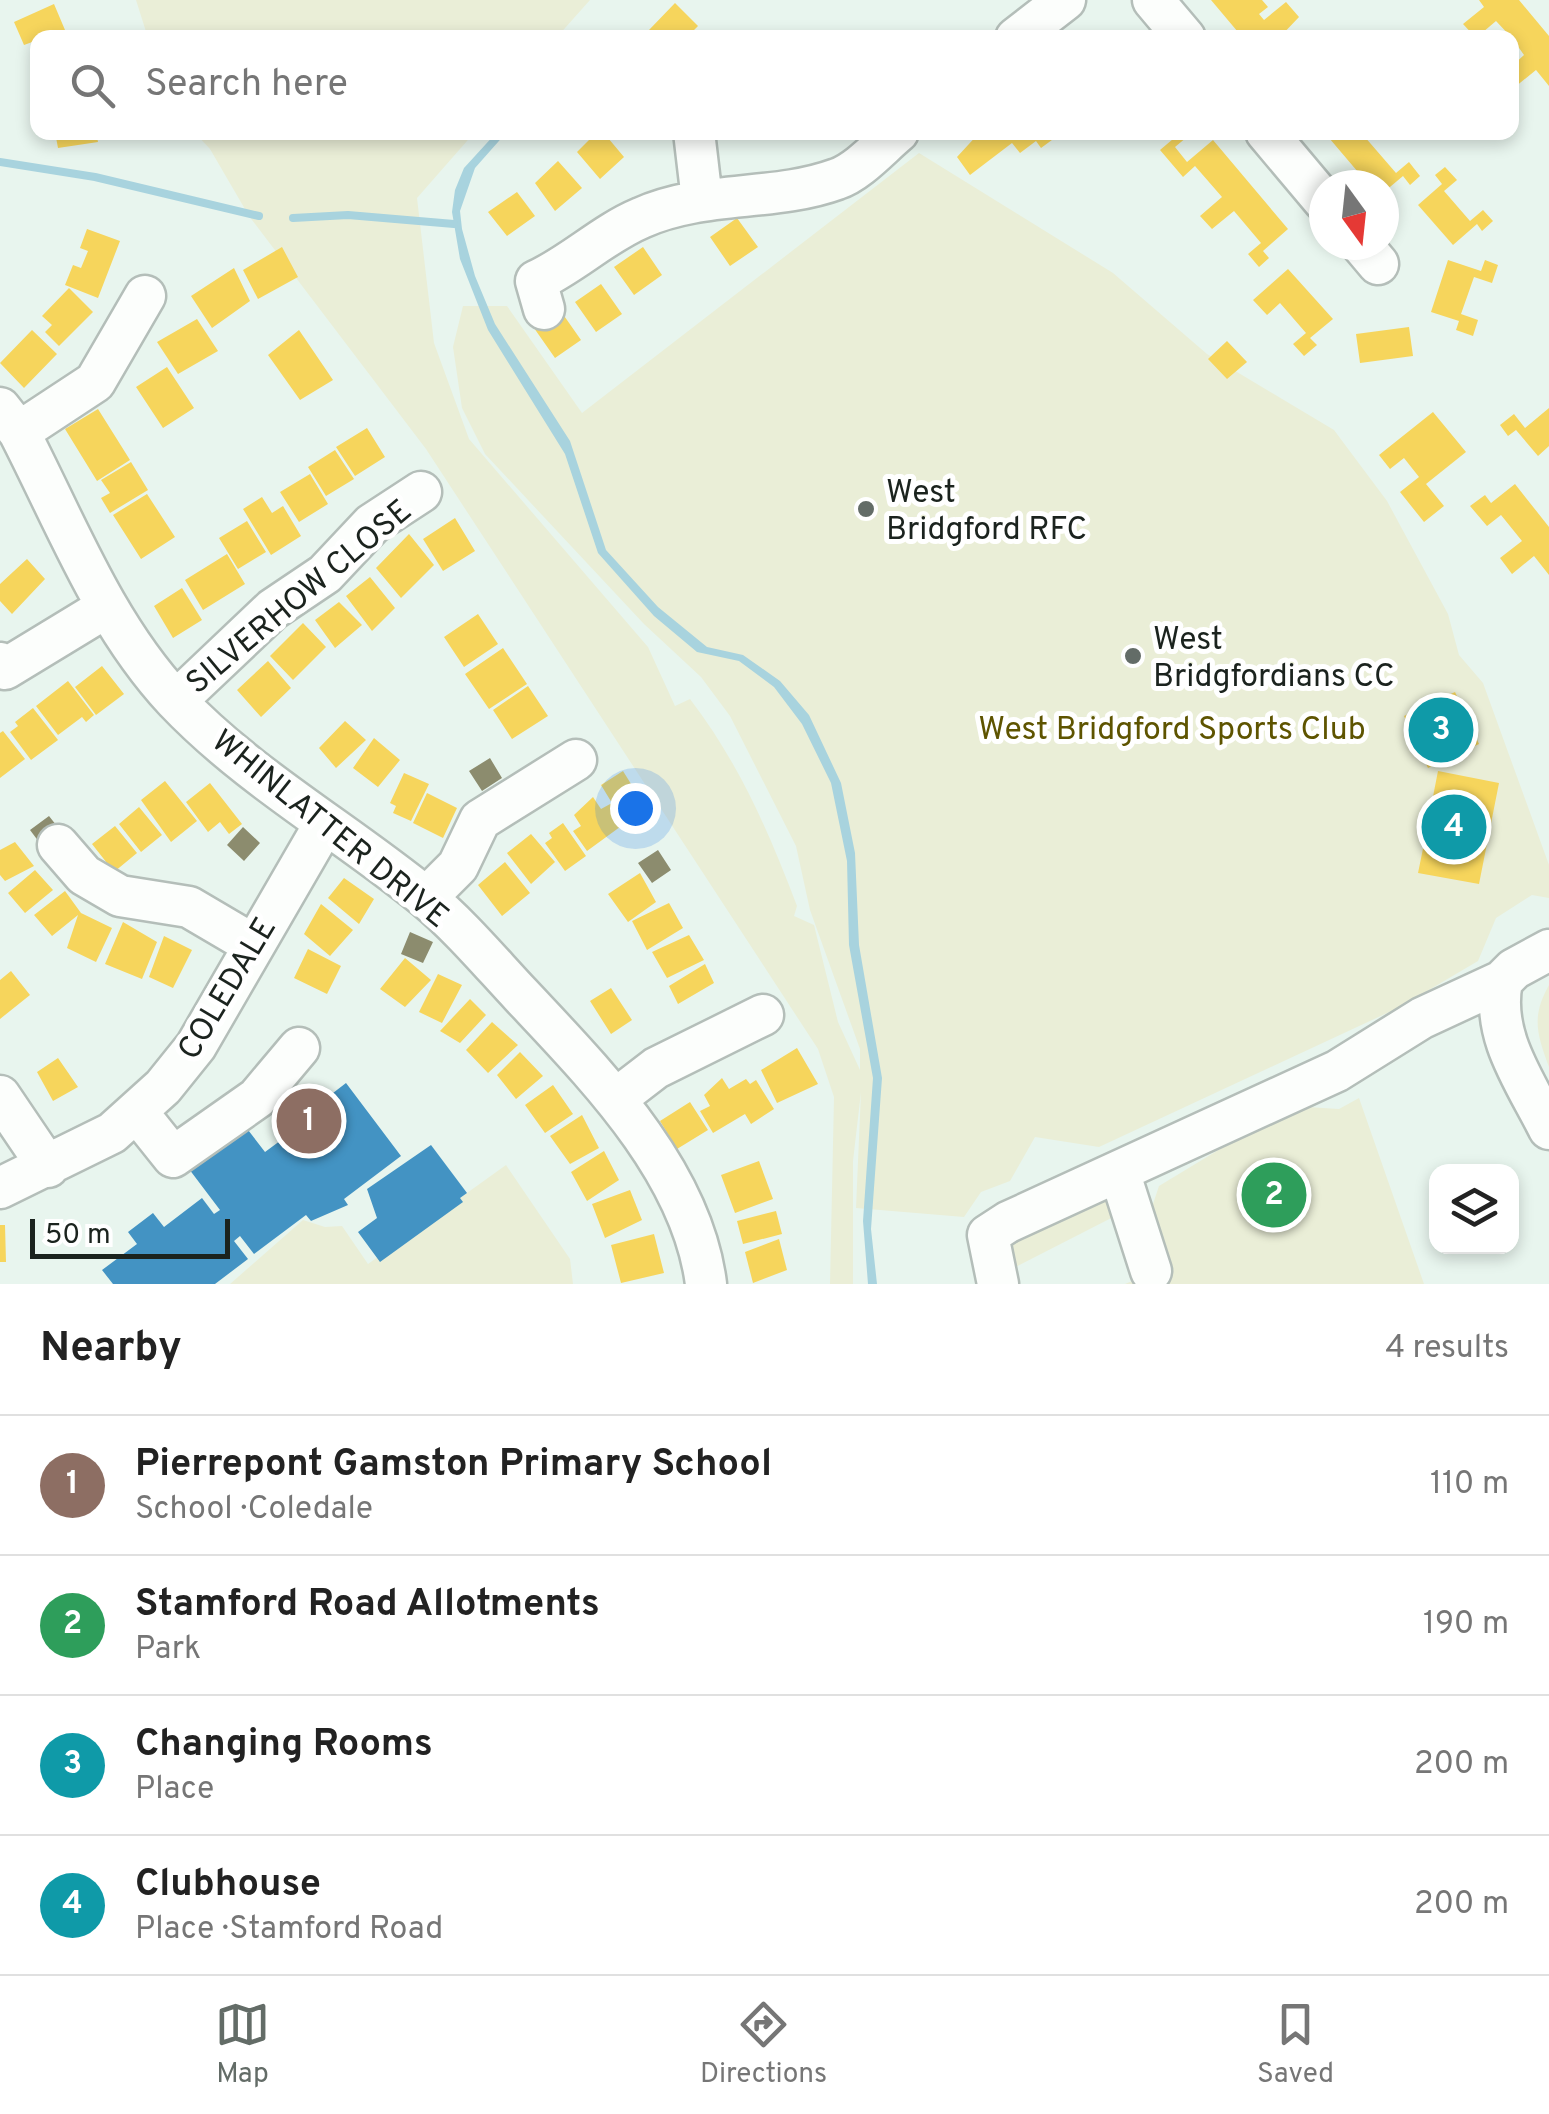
<!DOCTYPE html>
<meta charset="utf-8">
<style>
body{margin:0;font-family:Overpass,sans-serif;background:#f6f6f6;color:#222}
.controls{position:absolute;right:30px;bottom:30px;display:grid;overflow:hidden;border-radius:20px;box-shadow:0 5px 15px #0003}
.controls button{width:90px;height:90px;display:grid;place-items:center;padding:0;border:0;border-bottom:2px solid #e0e0e0;background:#fff;color:#222;font:50px sans-serif}
.compass{position:absolute;left:1309px;top:170px;width:90px;height:90px;border-radius:50%;background:#fff;box-shadow:0 5px 15px #0003;rotate:165deg}
.scale{position:absolute;left:30px;bottom:25px;width:200px;box-sizing:border-box;padding-left:10px;border:5px solid #1b231e;border-top:0;font-size:28px;line-height:35px;white-space:nowrap;color:#1b231e;-webkit-text-stroke:8px #fff;paint-order:stroke}
.you{position:absolute;left:635px;top:808px;width:35px;height:35px;margin:-25px;border:8px solid #fff;border-radius:50%;background:#1a73e8;box-shadow:0 0 0 15px #1a73e833}
.badge{display:grid;place-items:center;width:65px;height:65px;border-radius:50%;background:#636c67;color:#fff;font-size:32px;font-weight:700}
.pin{position:absolute;translate:-50% -50%;border:5px solid #fff;box-shadow:0 2px 10px #0006}
.list{margin:0;padding:0;list-style:none}
h2{display:flex;justify-content:space-between;align-items:center;height:130px;margin:0;padding:0 40px;font-size:42px}
h2 small{font-size:32px;font-weight:400;color:#767676}
.list li{display:grid;grid-template-columns:65px 1fr auto;gap:30px;align-items:center;box-sizing:border-box;height:140px;padding:0 40px;border-top:2px solid #e0e0e0}
.list b{display:block;font-size:38px;white-space:nowrap}
.list p{margin:0;font-size:32px;white-space:nowrap;color:#767676}
.list em{font-size:32px;font-style:normal;color:#767676}
.icon{flex:none;width:55px;height:55px;fill:none;stroke:currentColor;stroke-width:2;stroke-linecap:round;stroke-linejoin:round}
.map{position:relative;flex:none;width:1549px;height:1284px;overflow:hidden}
.search{position:absolute;background:#fff;box-shadow:0 5px 15px #0003;left:30px;right:30px;top:30px;height:110px;display:flex;align-items:center;gap:25px;box-sizing:border-box;padding:0 35px;border-radius:20px;color:#767676;font-size:38px}
.sheet{height:690px;background:#fff}
nav{display:flex;justify-content:space-around;align-items:center;box-sizing:border-box;height:140px;border-top:2px solid #e0e0e0;background:#fff;font-size:28px;color:#767676}
nav a{display:grid;justify-items:center;gap:5px}
nav .on{color:#636c67}
.map>svg:first-child{display:block}
.green{fill:#eaeed7}
.water{fill:#a8d3de}
.homes{fill:#f6d55c}
.schools{fill:#4393c3}
.industry{fill:#8c8c6e}
.lines{fill:none;stroke-linecap:round;stroke-linejoin:round}
.stream{stroke:#a8d3de;stroke-width:8}
.minor-casing{stroke:#b4beb9;stroke-width:45}
.minor{stroke:#fcfefc;stroke-width:40}
.poi-dot{fill:#636c67;stroke:#fff;stroke-width:4}
.labels{text-anchor:middle;stroke-width:10;stroke-linejoin:round;paint-order:stroke}
.poi-label{font-size:32px;fill:#1b231e;stroke:#fff;text-anchor:start}
.street-label{font-size:32px;fill:#1b231e;stroke:#fff}
.park-label{font-size:32px;fill:#5e5400;stroke:#fff}
</style>
<div class="map">
<svg width="1549" height="1284" viewBox="0 0 1549 1284">
<rect width="100%" height="100%" fill="#e8f5ee"/>
<!-- green -->
<path class="green" d="M136,0h454l-33,37 -409,1z
M195,133h279l-57,65 17,145 35,96 179,208 27,59 15,-7c49,64 79,133 107,207l-3,10 20,9 24,97 22,48v-21l-50,-139 -14,-64 -66,-130 -29,-39 -57,-53 -159,-170 -23,-46 -9,-61 10,-41h44l75,107 337,-260 194,120 94,81 127,76 53,71 61,113 11,41 24,28 66,182v33l-17,-3 -36,23 -18,43 -78,46 -301,140 -64,-10 -25,44 -29,11 -17,25 -108,-9 5,-116 -8,69v123h-23l4,-187 -16,-48 -392,-600 -177,-233 -39,-67z
M1549,985v82c-12,-33 -18,-50 0,-82z
M1359,1098l65,186h-299l35,-15 -15,-41 14,-42 114,-69 34,-10 32,2z
M506,1165l64,94 3,25h-343l73,-64 22,7 17,-1 26,38z
M1111,1192l14,19 -125,64 13,-43z"/>
<!-- water -->
<path class="water" d="M496,133h10l-31,35 -15,43 2,18 13,47 20,48 75,117 36,109 52,57 49,40 36,8 37,26 29,34 32,68 14,70 4,92 23,133 -11,151 6,55h-9l-5,-63 10,-143 -24,-133 -2,-84 -16,-78 -29,-59 -28,-37 -35,-26 -42,-9 -43,-36 -56,-63 -33,-99 -77,-124 -28,-71 -8,-47 3,-22 9,-22z"/>
<!-- homes -->
<path class="homes" d="M1211,0h51l6,7 -9,7 5,6 22,-18 13,15 -20,21h-36z
M1479,0h40l30,36v50l-13,-16 -21,17 -3,-4v-17l12,-11 -12,-17 -16,-17 -20,17 -13,-14 21,-17z
M675,3l23,23 -12,12h-31l-6,-8z
M54,4l11,26 -41,15 -10,-23z
M55,132h41l2,10 -40,6z
M597,132h6l21,25 -24,22 -23,-27z
M980,132h73l3,5 -15,11 -5,-7 -16,12 -8,-10 -42,32 -13,-18z
M1167,132h26l-18,15 12,15 26,-22 75,89 -25,22 6,7 -10,9 -11,-13 13,-11 -27,-32 -22,18 -12,-13 22,-19 -27,-31 -12,11 -23,-27 13,-11z
M1324,132h45l-5,4 32,37 13,-11 11,14 -10,9 -7,-9 -19,16v-7h-15z
M558,161l24,27 -27,23 -20,-28z
M1445,167l12,13 -13,11 26,30 13,-11 10,11 -11,10 -5,-7 -24,21 -35,-40 24,-21 -7,-9z
M517,192l18,24 -28,20 -19,-24z
M737,218l21,29 -28,19 -20,-29z
M87,229l33,12 -22,57 -33,-13 8,-20 8,3 7,-17 -8,-3z
M282,247l16,30 -40,22 -15,-29z
M643,247l19,28 -28,20 -20,-28z
M1448,260l33,11 4,-11 13,5 -6,18 -18,-6 -13,37 17,6 -5,16 -17,-6 3,-9 -28,-9z
M234,268l16,33 -38,27 -21,-32z
M1288,269l45,50 -23,19 7,7 -13,11 -11,-12 13,-11 -26,-30 -13,12 -14,-15z
M601,284l21,30 -26,18 -21,-30z
M69,288l24,24 -34,34 -14,-14 7,-7 -10,-9z
M560,310l21,30 -26,18 -21,-30z
M197,319l21,32 -40,23 -21,-32z
M1409,327l4,29 -53,7 -4,-29z
M32,330l25,24 -33,34 -24,-25z
M299,330l34,50 -33,20 -32,-45z
M1227,341l20,21 -20,17 -19,-20z
M167,367l27,41 -31,20 -27,-41z
M1549,408v38l-11,10 -22,-26 -8,6 -8,-11 14,-11 11,14z
M98,409l32,51 -33,21 -32,-52z
M1433,412l33,40 -40,32 18,22 -20,16 -24,-30 19,-15 -15,-19 -14,11 -11,-14z
M367,428l18,29 -30,19 -19,-29z
M335,450l19,29 -28,17 -18,-29z
M131,462l17,28 -38,23 -9,-15 9,-5 -9,-13z
M310,474l18,30 -29,18 -19,-30z
M1515,484l34,43v48l-15,-19 -22,18 -12,-16 22,-17 -21,-26 -14,11 -17,-20 15,-11 6,8z
M147,494l28,43 -34,22 -28,-44z
M262,497l10,16 11,-7 18,30 -30,19 -28,-46z
M455,518l20,33 -32,20 -20,-32z
M247,521l19,31 -28,17 -19,-31z
M409,534l25,31 -33,33 -25,-30z
M227,554l18,30 -42,26 -18,-30z
M27,559l18,20 -33,35 -12,-13v-17z
M370,577l25,31 -23,23 -26,-35z
M182,588l20,32 -29,18 -19,-32z
M339,602l23,23 -27,23 -20,-28z
M478,614l20,30 -34,23 -20,-30z
M303,623l23,24 -33,33 -23,-24z
M503,648l24,36 -38,25 -24,-35z
M268,661l23,27 -30,29 -24,-27z
M102,666l22,28 -28,21 -21,-28z
M68,681l26,34 -8,7 -4,-5 -24,18 -22,-29z
M528,686l20,30 -36,23 -19,-29z
M1455,692l24,52 -51,24 -24,-52z
M33,708l25,32 -27,20 -21,-28 8,-6 -3,-4z
M345,721l21,19 -30,28 -17,-20z
M3,731l22,28 -25,19v-45z
M374,738l26,22 -22,27 -25,-19z
M623,771l23,37 -59,43 -14,-20 8,-5 -7,-11 19,-18 8,12 11,-6 -11,-18z
M1438,771l61,12 -20,101 -61,-11 8,-39 -8,-2 4,-22 8,2z
M404,773l25,11 -18,37 -18,-8 3,-7 -6,-3z
M165,781l32,40 -26,21 -30,-42z
M210,783l32,41 -13,10 -9,-12 -12,10 -22,-30z
M427,793l30,15 -14,30 -30,-15z
M139,807l23,28 -21,17 -22,-28z
M563,823l23,33 -21,15 -20,-28 7,-5 -3,-5z
M115,826l22,27 -23,19 -22,-28z
M531,834l24,28 -24,22 -24,-31z
M15,842l19,24 -29,15 -5,-6v-25z
M505,862l25,31 -28,23 -24,-31z
M35,870l18,20 -28,23 -17,-20z
M640,873l16,29 -28,20 -20,-28z
M344,878l30,21 -15,25 -31,-26z
M65,891l16,22 31,15 -16,34 -29,-14 11,-33 -26,21 -18,-21z
M669,903l14,25 -36,22 -15,-29z
M321,904l32,26 -23,26 -26,-22z
M123,922l34,20 -15,37 -37,-15z
M689,935l15,25 -37,18 -15,-26z
M164,936l28,14 -19,38 -24,-11z
M308,949l33,17 -14,28 -33,-16z
M405,958l26,22 -26,27 -25,-18z
M705,964l9,19 -36,21 -9,-18z
M11,971l19,24 -30,24v-39z
M438,974l24,11 -20,38 -23,-11z
M611,988l21,32 -21,14 -21,-33z
M470,999l16,16 -26,28 -20,-12z
M492,1022l26,23 -30,28 -22,-23z
M797,1048l21,36 -41,19 -16,-33z
M520,1052l23,24 -27,23 -19,-24z
M58,1058l20,29 -25,14 -16,-29z
M722,1078l7,11 17,-10 4,5 6,-4 18,29 -23,15 -6,-10 -32,19 -13,-22 10,-5 -6,-11z
M553,1085l20,29 -28,19 -20,-28z
M690,1102l18,28 -31,19 -17,-28z
M582,1115l17,33 -29,16 -20,-28z
M604,1151l15,29 -32,21 -16,-29z
M759,1161l14,38 -38,14 -14,-38z
M630,1190l12,30 -37,18 -13,-34z
M776,1211l6,23 -39,10 -6,-23z
M0,1225h5l1,37h-6z
M654,1234l10,39 -43,10 -10,-38z
M779,1239l8,31 -34,13 -8,-31z"/>
<!-- schools -->
<path class="schools" d="M346,1083l55,73 -57,43 4,6 -37,16 -5,-6 -52,39 -14,-18 -6,5 14,18 -33,25h-102l-11,-14 35,-26 -9,-12 25,-19 11,14 38,-29 12,16 6,-4 -31,-41 56,-43 20,26 23,-17 -3,-5z
M431,1145l36,48 -7,5 3,4 -83,60 -22,-30 19,-14 -10,-29z"/>
<!-- industry -->
<path class="industry" d="M490,758l12,20 -20,13 -13,-20z
M49,816l15,19 -19,15 -15,-20z
M243,827l17,16 -16,18 -17,-16z
M658,850l13,20 -19,13 -14,-20z
M410,932l23,10 -10,21 -22,-9z"/>
<g class="lines">
<!-- stream -->
<path class="stream" d="M0,162l95,15 164,39
M293,218l55,-3 106,9"/>
<!-- minor casing -->
<g class="minor-casing">
<path id="minor" d="M1153,0l32,38
M1016,38l49,-38
M694,132l8,68
M1266,132l58,69
M1362,245l16,19
M544,309l-8,-28c37,-17 67,-47 105,-63 62,-28 133,-16 196,-39 21,-7 43,-32 61,-47
M0,408l19,24c47,91 85,192 156,268 74,78 168,130 250,197 35,29 65,65 96,98 74,79 171,176 185,289
M19,432l76,-50 50,-86
M0,663l5,6 102,-62
M176,701l97,-92 52,-35 47,-50 49,-32
M58,845l26,30 36,21 69,11 63,37
M426,898l32,-32 22,-46 96,-60
M1502,981c-11,55 23,100 47,148
M0,1096l48,71
M617,1098l39,-30 107,-53
M137,1112l36,45 84,-59 42,-50
M1119,1171l32,100
M0,1188l112,-55 51,-46 33,-41 128,-221
M998,1284l-10,-49 20,-13 329,-151 85,-53 80,-37 12,-12 35,-19"/>
</g>
<!-- minor -->
<use href="#minor" class="minor"/>
</g>
<!-- markers -->
<g class="poi-dot">
<circle cx="866" cy="509" r="10"/>
<circle cx="1133" cy="656" r="10"/>
</g>
<g class="labels">
<!-- poi labels -->
<g class="poi-label">
<text x="886" y="502">West<tspan x="886" dy="37">Bridgford RFC</tspan></text>
<text x="1153" y="649">West<tspan x="1153" dy="37">Bridgfordians CC</tspan></text>
</g>
<!-- street labels -->
<g class="street-label">
<text transform="translate(298 596) rotate(-40)" y="11">SILVERHOW CLOSE</text>
<text transform="translate(331 828) rotate(39)" y="11">WHINLATTER DRIVE</text>
<text transform="translate(226 988) rotate(-59)" y="11">COLEDALE</text>
</g>
<!-- park labels -->
<g class="park-label">
<text x="1172" y="739">West Bridgford Sports Club</text>
</g>
</g>
</svg>
<div class="controls">
<button><svg class="icon" aria-label="layers" viewBox="0 0 24 24"><path d="M12 4l9 5-9 5-9-5zM3 14l9 5 9-5"/></svg></button>
</div>
<svg class="compass" viewBox="-18 -18 36 36"><path d="M0-13l5 13h-10z" fill="#e53935"/><path d="M0 13l5-13h-10z" fill="#767676"/></svg>
<div class="scale">50 m</div>
<div class="you"></div>
<div class="pin badge" style="left:309px;top:1121px;background:#8d6e63">1</div>
<div class="pin badge" style="left:1274px;top:1195px;background:#2e9e5b">2</div>
<div class="pin badge" style="left:1441px;top:730px;background:#0f9aa8">3</div>
<div class="pin badge" style="left:1454px;top:827px;background:#0f9aa8">4</div>
<div class="search"><svg class="icon" aria-label="search" viewBox="0 0 24 24"><circle cx="10" cy="10" r="6"/><path d="M15 15l6 6"/></svg>Search here</div>
</div>
<section class="sheet">
<h2>Nearby<small>4 results</small></h2>
<ul class="list">
<li><span class="badge" style="background:#8d6e63">1</span><div><b>Pierrepont Gamston Primary School</b><p>School · Coledale</p></div><em>110 m</em></li>
<li><span class="badge" style="background:#2e9e5b">2</span><div><b>Stamford Road Allotments</b><p>Park</p></div><em>190 m</em></li>
<li><span class="badge" style="background:#0f9aa8">3</span><div><b>Changing Rooms</b><p>Place</p></div><em>200 m</em></li>
<li><span class="badge" style="background:#0f9aa8">4</span><div><b>Clubhouse</b><p>Place · Stamford Road</p></div><em>200 m</em></li>
</ul>
</section>
<nav>
<a class="on"><svg class="icon" aria-label="map" viewBox="0 0 24 24"><path d="M3 6l6-2 6 2 6-2v14l-6 2-6-2-6 2zM9 4v14M15 6v14"/></svg>Map</a>
<a><svg class="icon" aria-label="directions" viewBox="0 0 24 24"><path d="M12 3l9 9-9 9-9-9zM9 14v-3h6M13 9l2 2-2 2"/></svg>Directions</a>
<a><svg class="icon" aria-label="saved" viewBox="0 0 24 24"><path d="M7 4h10v16l-5-4-5 4z"/></svg>Saved</a>
</nav>
